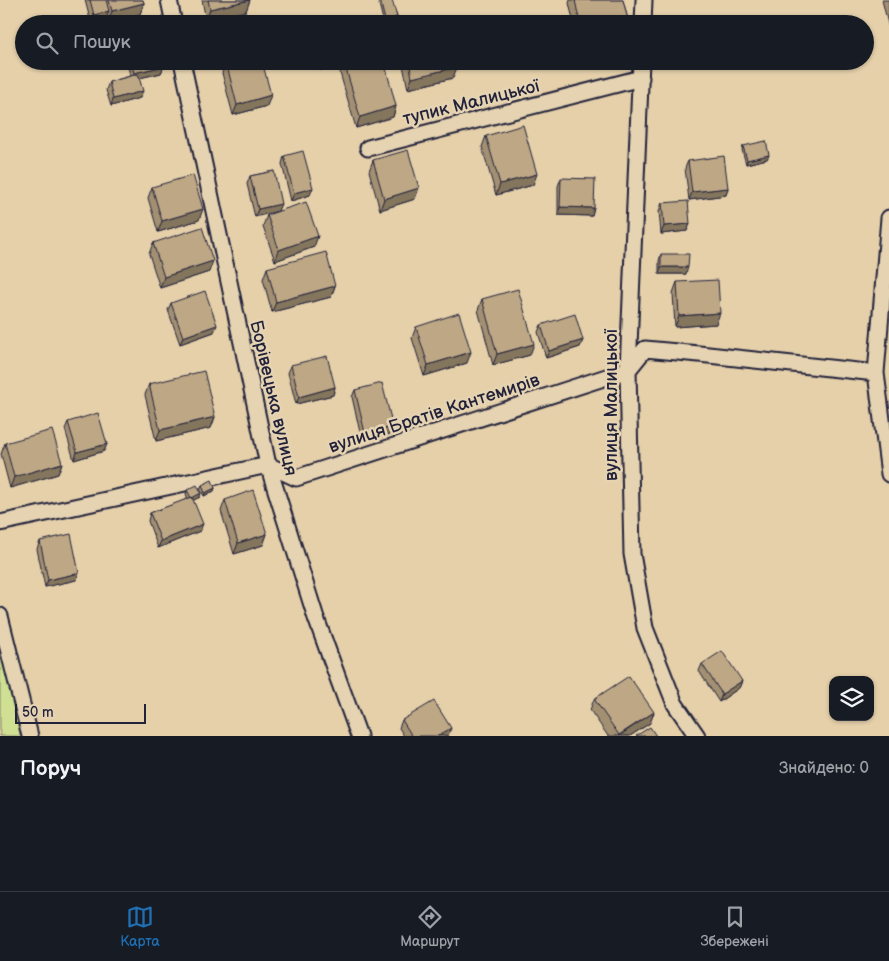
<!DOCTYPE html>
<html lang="uk">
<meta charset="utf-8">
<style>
body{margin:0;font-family:"Balsamiq Sans",sans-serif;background:#242831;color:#f1f3f6}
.controls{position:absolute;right:15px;bottom:15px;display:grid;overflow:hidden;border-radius:10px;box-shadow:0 1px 4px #0004}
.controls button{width:45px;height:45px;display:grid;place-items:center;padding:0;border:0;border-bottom:1px solid #363941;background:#171b24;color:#f1f3f6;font:25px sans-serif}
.scale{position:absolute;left:15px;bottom:12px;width:131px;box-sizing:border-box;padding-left:5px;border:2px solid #22223b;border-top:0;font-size:14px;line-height:18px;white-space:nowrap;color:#22223b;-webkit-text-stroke:4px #e5d3b1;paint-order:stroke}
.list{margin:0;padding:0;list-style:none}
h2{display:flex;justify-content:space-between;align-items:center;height:65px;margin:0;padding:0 20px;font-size:21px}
h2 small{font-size:16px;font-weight:400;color:#9ea1a6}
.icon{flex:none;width:28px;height:28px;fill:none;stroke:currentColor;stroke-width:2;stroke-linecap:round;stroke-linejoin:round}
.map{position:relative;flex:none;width:889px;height:736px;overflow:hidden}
.search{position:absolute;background:#171b24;box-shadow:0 1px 4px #0004;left:15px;right:15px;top:15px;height:55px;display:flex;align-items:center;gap:12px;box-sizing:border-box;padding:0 18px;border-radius:28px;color:#9ea1a6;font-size:19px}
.sheet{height:155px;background:#171b24}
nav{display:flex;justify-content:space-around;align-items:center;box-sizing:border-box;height:70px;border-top:1px solid #363941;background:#171b24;font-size:14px;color:#9ea1a6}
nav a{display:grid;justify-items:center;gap:2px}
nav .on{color:#1f6fb2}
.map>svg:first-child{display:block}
.garden{fill:#d0e093;stroke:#798167}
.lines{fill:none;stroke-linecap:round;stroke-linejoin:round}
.street-casing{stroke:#22223b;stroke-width:19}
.street{stroke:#e5d3b1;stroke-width:15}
.wall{fill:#a39072;stroke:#22223b}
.shaded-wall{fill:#84755d;stroke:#22223b}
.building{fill:#bda785;stroke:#22223b}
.labels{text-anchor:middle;stroke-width:5;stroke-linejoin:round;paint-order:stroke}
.street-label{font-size:18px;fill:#22223b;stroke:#e5d3b1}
</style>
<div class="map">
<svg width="889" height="736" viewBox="0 0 889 736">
<rect width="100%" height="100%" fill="#e5d0aa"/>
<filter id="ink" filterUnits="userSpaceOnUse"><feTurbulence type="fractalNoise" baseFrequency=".02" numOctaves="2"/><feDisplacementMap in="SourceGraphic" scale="10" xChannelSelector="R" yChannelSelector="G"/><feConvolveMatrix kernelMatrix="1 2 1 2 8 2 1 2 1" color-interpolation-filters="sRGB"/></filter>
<g filter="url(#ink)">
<!-- garden -->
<path class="garden" d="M15,652l21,84h-36v-81z"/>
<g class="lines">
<!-- street casing -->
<g class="street-casing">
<path id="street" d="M169,0l5,24
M643,24l1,-24
M182,61l86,404 48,153 43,118
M641,61l-13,309 4,184 13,74 30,76 22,32
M368,148l273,-70
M889,218l-13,155 13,101
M0,523l268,-58 28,13 332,-108 17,-21 54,5 177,19
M0,616l30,120"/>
</g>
<!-- street -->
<use href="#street" class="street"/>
</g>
<!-- wall -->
<path class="wall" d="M85,0h58l1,3 -4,11 -32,8 -1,-4 -1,1 -15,4z
M202,0h48l-4,11 -40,9z
M378,0h14l5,17 -2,4 -11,3z
M570,0h53l6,24h-55l-5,-21z
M882,0h7v28z
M127,61h35l2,5 -3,7 -22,5 1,20 -29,8 -5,-16 3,-8 21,-6z
M318,61h15l1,2 -1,4 -13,3z
M402,61h54l-3,17 -45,11z
M484,61h38l-1,3 -35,7z
M226,62l41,44 -34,9 -11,-42z
M344,62l52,44 -3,11 -37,11 -16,-55z
M486,136l47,49 -37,10 -14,-48z
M743,146l26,9 -2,4 -21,5 -4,-14z
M284,156l26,39 -19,6 -9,-37z
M373,160l42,39 -35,11 -11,-39z
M688,161l40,27 -2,7 -37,5 -4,-32z
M274,171l-19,46 -8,-33 3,-8z
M561,178l33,30 -2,8 -34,-1v-29z
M152,187l47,33 -41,12 -10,-34z
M662,203l28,21 -3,7 -26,3 -2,-23z
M267,215l47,32 -39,14 -12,-35z
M153,243l56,29 -49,16 -11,-34z
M661,254l25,20h-27v-13z
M267,268l68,18 -4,11 -59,15 -9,-33z
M677,282l39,42 -41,3 -2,-34z
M482,299l48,56 -37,10 -15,-55z
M171,303l43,29 -34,12 -12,-34z
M541,325l42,15 -3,7 -34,11 -8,-26z
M416,327l51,36 -43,13 -12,-38z
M291,365l44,22 -2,8 -37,9 -8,-31z
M149,384l66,33 -4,11 -55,13 -11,-46z
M355,390l35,44 -28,7 -10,-44z
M68,422l39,22 -3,7 -30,9 -9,-31z
M5,443l57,20 -4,11 -48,14 -9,-34z
M202,485l13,3 -1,3 -10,5 -4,-7z
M187,490l13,7 -7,3 7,31 -42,17 -10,-27 2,-8 38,-14 -2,-5z
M225,500l42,34 -4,11 -29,9 -13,-43z
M40,541l39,32 -3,7 -31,7 -8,-38z
M702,664l40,17 -3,7 -20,14 -20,-31z
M594,699l60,13 -4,11 -20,13h-22l-18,-26z
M402,720l46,16h-44l-5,-8z"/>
<!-- shaded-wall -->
<path class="shaded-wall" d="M250,0l-4,11 -40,9 4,-11z
M144,3l-4,11 -32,8 4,-11z
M109,11l-3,8 -15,4 3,-8z
M397,17l-2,4 -11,3 1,-4z
M502,61h20l-1,3 -35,7 3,-7z
M334,63l-1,4 -13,3 1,-4z
M164,66l-3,7 -30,7 3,-7z
M457,67l-4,11 -45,11 4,-11z
M143,91l-3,7 -29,8 2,-7z
M271,95l-4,11 -34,9 4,-10z
M396,106l-3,11 -37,11 4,-11z
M769,155l-2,4 -21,5 1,-4z
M537,174l-4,11 -37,10 4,-11z
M313,188l-3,7 -19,6 3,-8z
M419,188l-4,11 -35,11 4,-11z
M728,188l-2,7 -37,5 3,-8z
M281,204l-3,7 -23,6 3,-8z
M560,207l34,1 -2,8 -34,-1z
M203,209l-4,11 -41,12 4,-11z
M690,224l-3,7 -26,3 3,-8z
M318,236l-4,11 -39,14 4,-11z
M213,261l-4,11 -49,16 4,-11z
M661,267h27l-2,7h-27z
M335,286l-4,11 -59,15 4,-10z
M720,313l-4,11 -41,3 4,-11z
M217,325l-3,7 -34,12 3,-7z
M583,340l-3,7 -34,11 3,-7z
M534,344l-4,11 -37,10 4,-11z
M471,352l-4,11 -43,13 4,-11z
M335,387l-2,8 -37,9 3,-7z
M215,417l-4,11 -55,13 4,-11z
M393,427l-3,7 -28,7 3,-8z
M107,444l-3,7 -30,9 3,-8z
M62,463l-4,11 -48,14 4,-11z
M215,488l-1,3 -10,5 1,-3z
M201,493l-1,4 -10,5 1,-4z
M203,524l-3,7 -42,17 3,-7z
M267,534l-4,11 -29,9 4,-11z
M79,573l-3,7 -31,7 3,-7z
M742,681l-3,7 -20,14 3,-8z
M654,712l-4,11 -20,13h-11z
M451,728l-3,8h-10z"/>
<!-- building -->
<path class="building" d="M90,0h16l3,11 -15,4z
M109,0h34l1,3 -32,8z
M208,0h42l-40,9z
M380,0h12l5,17 -12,3z
M575,0h48l6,24h-49z
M339,17l2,7h-13l-1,-2z
M516,21l1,3h-14z
M131,61h31l2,5 -30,7z
M230,61h32l9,34 -34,10 -11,-43z
M320,61h13l1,2 -13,3z
M346,61h38l12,45 -36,11 -16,-55z
M409,61h47l1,6 -45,11z
M489,61h13l-13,3z
M138,74l5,17 -30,8 -4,-17z
M523,125l14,49 -37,10 -14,-48z
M766,141l3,14 -22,5 -4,-14z
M408,150l11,38 -35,11 -11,-39z
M303,151l10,37 -19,5 -10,-37z
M724,156l4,32 -36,4 -4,-31z
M274,171l7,33 -23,5 -8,-33z
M193,175l10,34 -41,12 -10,-34z
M561,178l34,1 -1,29 -34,-1z
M688,201l2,23 -26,2 -2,-23z
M306,202l12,34 -39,14 -12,-35z
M202,227l11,34 -49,16 -11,-34z
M326,252l9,34 -59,16 -9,-34z
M661,254h28l-1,13h-27z
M718,280l2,33 -41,3 -2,-34z
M518,289l16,55 -37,10 -15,-55z
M205,291l12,34 -34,12 -12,-34z
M459,313l12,39 -43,13 -12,-38z
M575,314l8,26 -34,11 -8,-26z
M327,356l8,31 -36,10 -8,-32z
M204,371l11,46 -55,13 -11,-46z
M382,383l11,44 -28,6 -10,-43z
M98,413l9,31 -30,8 -9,-30z
M52,430l10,33 -48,14 -9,-34z
M212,480l3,8 -10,5 -3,-8z
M197,485l4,8 -9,5v-1l-1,1 -4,-8z
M253,490l14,44 -29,9 -13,-43z
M192,497l11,27 -42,17 -11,-28z
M71,534l8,39 -31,7 -8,-39z
M722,651l20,30 -20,13 -20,-30z
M629,676l25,36 -35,23 -25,-36z
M434,701l17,27 -13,8h-26l-10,-16z
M650,727l6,9h-20z"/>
</g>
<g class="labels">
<!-- street labels -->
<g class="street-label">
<text transform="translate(471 102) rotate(-14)" y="6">тупик Малицької</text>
<text transform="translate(274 398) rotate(77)" y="6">Борівецька вулиця</text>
<text transform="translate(611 405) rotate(-90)" y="6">вулиця Малицької</text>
<text transform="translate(434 413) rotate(-18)" y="6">вулиця Братів Кантемирів</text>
</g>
</g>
</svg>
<div class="controls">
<button><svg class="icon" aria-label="layers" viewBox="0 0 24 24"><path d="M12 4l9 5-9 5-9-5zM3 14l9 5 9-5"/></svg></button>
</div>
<div class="scale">50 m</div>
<div class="search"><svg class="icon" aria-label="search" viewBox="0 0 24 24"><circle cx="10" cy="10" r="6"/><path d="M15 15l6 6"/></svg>Пошук</div>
</div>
<section class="sheet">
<h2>Поруч<small>Знайдено: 0</small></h2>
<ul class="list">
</ul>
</section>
<nav>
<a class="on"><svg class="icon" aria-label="map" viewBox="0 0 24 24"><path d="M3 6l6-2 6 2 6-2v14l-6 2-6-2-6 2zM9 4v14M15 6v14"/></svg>Карта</a>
<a><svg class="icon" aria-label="directions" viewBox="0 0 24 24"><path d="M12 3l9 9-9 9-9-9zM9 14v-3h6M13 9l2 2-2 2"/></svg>Маршрут</a>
<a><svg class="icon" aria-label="saved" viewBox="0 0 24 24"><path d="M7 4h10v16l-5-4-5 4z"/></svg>Збережені</a>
</nav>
